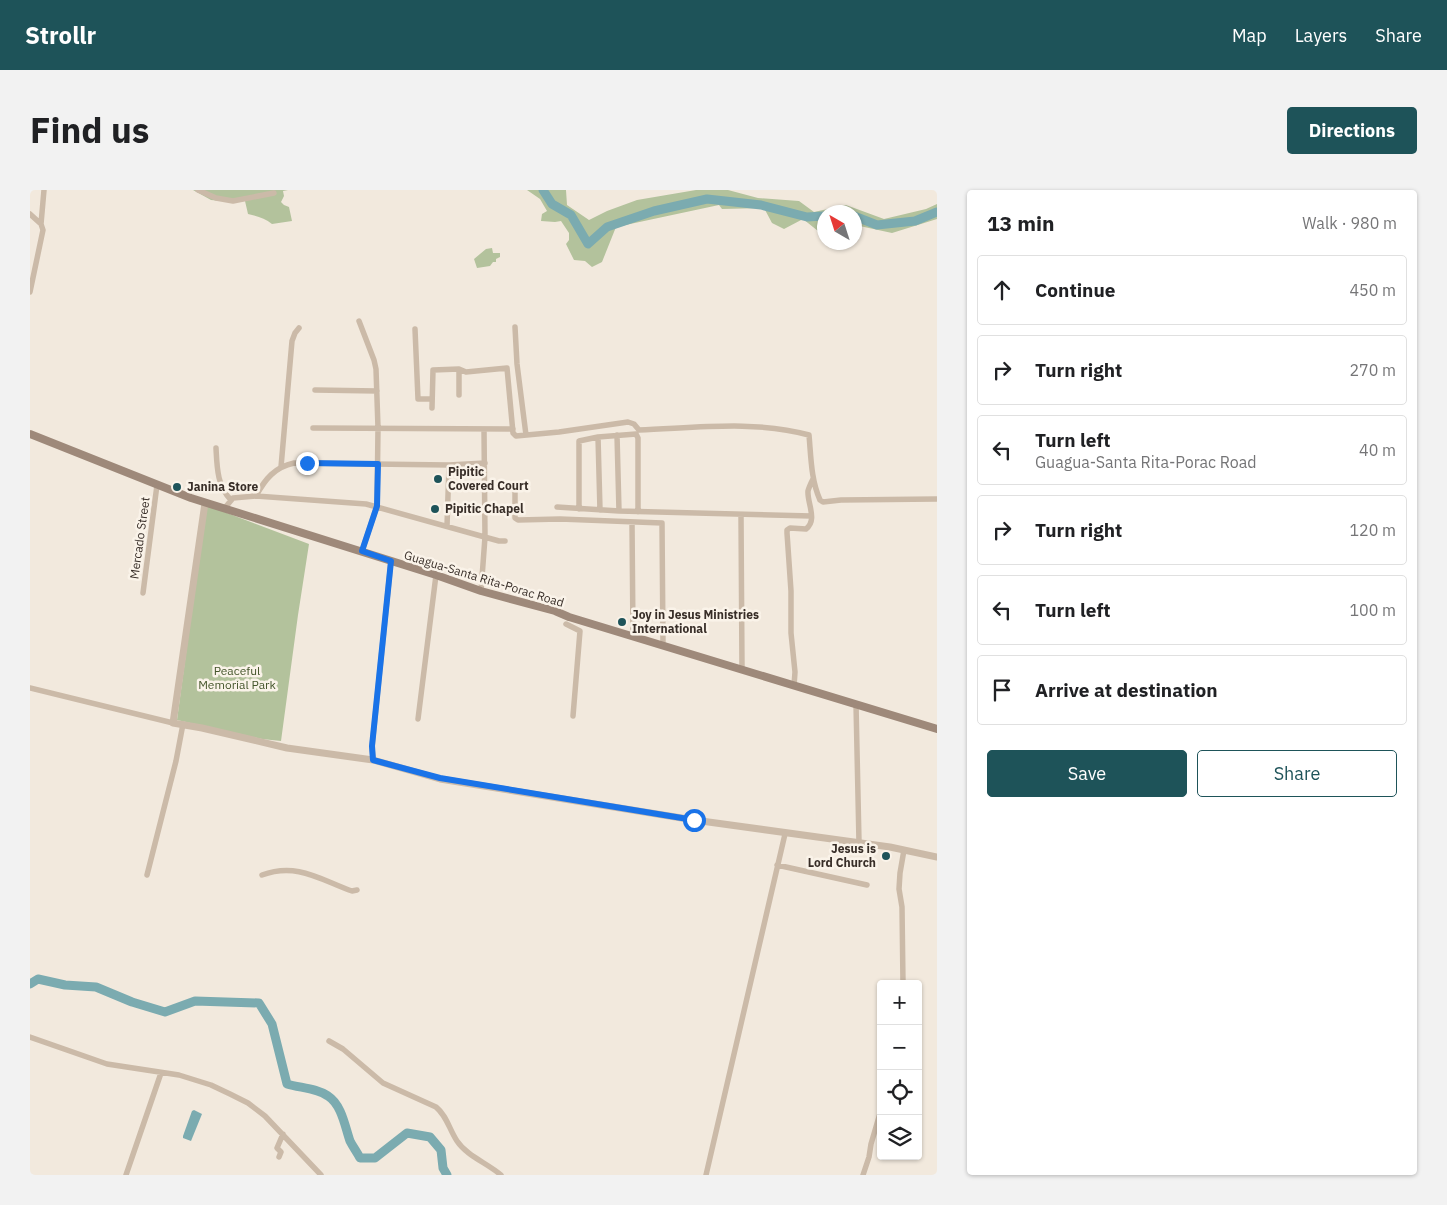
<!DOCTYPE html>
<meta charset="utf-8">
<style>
body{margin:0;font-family:"IBM Plex Sans",sans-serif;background:#f2f2f2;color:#202124}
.controls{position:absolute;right:15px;bottom:15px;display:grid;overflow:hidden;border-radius:5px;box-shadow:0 1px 4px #0004}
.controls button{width:45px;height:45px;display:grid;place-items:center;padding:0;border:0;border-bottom:1px solid #e0e0e0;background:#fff;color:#202124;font:25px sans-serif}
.compass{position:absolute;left:787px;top:15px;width:45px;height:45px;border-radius:50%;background:#fff;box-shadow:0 1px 4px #0004;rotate:321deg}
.stop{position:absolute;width:15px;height:15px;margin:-11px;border:4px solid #1a73e8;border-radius:50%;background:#fff}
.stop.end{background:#1a73e8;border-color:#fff;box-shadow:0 1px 5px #0008}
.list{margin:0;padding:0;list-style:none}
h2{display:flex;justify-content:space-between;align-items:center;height:65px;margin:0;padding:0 20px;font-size:21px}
h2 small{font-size:16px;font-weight:400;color:#757577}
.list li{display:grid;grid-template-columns:32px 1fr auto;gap:15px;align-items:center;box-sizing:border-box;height:70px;margin:0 10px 10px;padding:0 10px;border:1px solid #e0e0e0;border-radius:5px}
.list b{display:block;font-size:19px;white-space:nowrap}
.list p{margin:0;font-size:16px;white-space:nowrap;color:#757577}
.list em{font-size:16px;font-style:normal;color:#757577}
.actions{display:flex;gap:10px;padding:15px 20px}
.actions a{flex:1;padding:11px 0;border:1px solid #1e5359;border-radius:5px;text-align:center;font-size:18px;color:#1e5359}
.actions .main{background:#1e5359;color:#fff}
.icon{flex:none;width:28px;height:28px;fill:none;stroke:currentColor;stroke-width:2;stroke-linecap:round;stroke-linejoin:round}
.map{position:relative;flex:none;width:907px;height:985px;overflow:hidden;border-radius:5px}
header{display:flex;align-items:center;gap:30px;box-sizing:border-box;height:70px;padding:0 25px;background:#1e5359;color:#fff}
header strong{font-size:24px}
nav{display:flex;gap:28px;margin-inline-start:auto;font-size:18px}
.intro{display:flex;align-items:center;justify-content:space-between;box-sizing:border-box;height:120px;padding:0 30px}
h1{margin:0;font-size:35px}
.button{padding:12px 22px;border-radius:5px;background:#1e5359;color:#fff;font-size:18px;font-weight:700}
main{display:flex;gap:30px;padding:0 30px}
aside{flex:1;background:#fff;border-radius:5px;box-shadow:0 1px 4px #0004}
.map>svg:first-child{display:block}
.green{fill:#b3c29c}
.water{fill:#7babb0}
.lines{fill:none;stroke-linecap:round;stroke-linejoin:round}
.river{stroke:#7babb0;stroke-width:9}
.minor{stroke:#cbbaa8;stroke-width:5.5}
.tertiary{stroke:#cbbaa8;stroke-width:7}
.secondary{stroke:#9e897a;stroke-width:8}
.route{stroke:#1a73e8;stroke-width:6}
.poi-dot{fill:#1e5359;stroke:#faf3e9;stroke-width:2}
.labels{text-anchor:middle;stroke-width:5;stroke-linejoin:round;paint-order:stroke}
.poi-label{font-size:12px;font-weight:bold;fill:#382e28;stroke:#faf3e9;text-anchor:start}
.street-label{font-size:12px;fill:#382e28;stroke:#faf3e9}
.park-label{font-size:12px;fill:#45562c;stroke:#faf3e9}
</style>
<header>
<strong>Strollr</strong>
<nav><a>Map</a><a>Layers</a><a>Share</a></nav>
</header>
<div class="intro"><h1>Find us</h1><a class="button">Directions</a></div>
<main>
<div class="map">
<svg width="907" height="985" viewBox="0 0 907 985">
<rect width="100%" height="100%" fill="#f2e9dd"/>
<!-- green -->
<path class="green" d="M163,0h95l-5,1 1,5 -3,6 3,3 5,2 3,14 -20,3c-7,-6 -15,-8 -24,-10l-3,-13 -13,1 -21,-2z
M497,0h39l1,15 22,15 18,-9 30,-11 59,-10h32l30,8 41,3 15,11 32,-7 38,14 42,-10 11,-5v15l-45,14 -37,-8 -1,-13h-30v9l-6,10 -15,-12 -19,10 -12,-6 -8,-15 -42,1 -3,-4 -103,22 -14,35 -10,5 -7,-6 -11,-1 -8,-16 3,-4v-7l-8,-12 -6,1 -14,-1 1,-7 5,-3 -7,-12z
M462,58l1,5h7v4l-4,2v3h-3l-3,4 -13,2 -3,-9 12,-10z
M176,315l103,39 -11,71 -17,126 -19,-2 -85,-19z"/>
<!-- water -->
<path class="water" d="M164,920l8,4 -11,27 -8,-3v-2l9,-25z"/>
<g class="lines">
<!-- river -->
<path class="river" d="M513,0l9,14 19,11 17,29 19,-17 47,-16 53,-12 54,6 46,12 17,-1
M824,26l23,9 38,-4 22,-9
M0,794l8,-5 27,6 31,2 36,15 33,10 30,-11 64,2 13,21 15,60c13,4 30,4 41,12 14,9 17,31 22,45 3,6 7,11 10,17h15l32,-25 23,4 11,13 2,18 4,7"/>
<!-- minor -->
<path class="minor" d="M168,0l18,8 17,3 41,-8
M0,24l11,10 2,6 -13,62
M11,34l3,-34
M329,131l15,39 2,9 2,59 -1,78 -15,45
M485,137l2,37 9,71
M385,139l3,70h14
M429,179v26
M285,200l62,1
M402,218l1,-38 26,-1 7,3 41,-4 6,65 3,3 43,-4 69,-10 6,2 5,6c57,-2 115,-10 170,5 2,22 2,45 11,65l3,2 18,-2 96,-1
M283,238l200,1
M587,245l2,76
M568,247l2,73
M186,258c1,19 1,38 15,52
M251,277l11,-126 3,-8 4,-5
M485,297v31l3,2 42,-1 102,4 1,122
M226,306c9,-17 19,-29 38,-33l155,2 36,-2
M527,317l62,4 192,5
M194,319l9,-11 23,-2 110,8 133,37h6
M549,319v-68l19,-4 38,-3 2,4v74
M711,325l1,154
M602,333l1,113
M417,336l2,-61
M451,401l4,-54 -1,-108
M113,403l14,-108
M536,434l14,7 -7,85
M764,496l1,-14 -4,-39v-42l-4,-58v-3l3,-2 16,1c12,-9 1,-26 2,-38 1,-4 3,-8 5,-12
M0,498l143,35
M826,514l3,138
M388,529l18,-144
M343,570l-1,-13 19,-186
M747,675l90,20
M117,685l29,-114 7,-37
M232,685c35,-13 59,5 90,16l5,-1
M873,794l-1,-77 -3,-18 1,-16 4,-23
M0,847l77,27 72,11 32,10 19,9 18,9 17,13 56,59
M299,851l14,8 40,34 53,24c11,9 13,22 21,34 10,15 30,22 44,34
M249,967l2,-5 -4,-4 6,-14
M96,985l35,-102
M676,985l79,-341
M833,985l6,-18 2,-13 10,-34"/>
<!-- tertiary -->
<path class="tertiary" d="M175,313l-32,220 29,5 85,20 86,12 67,19 254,41 196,27 47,10"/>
<!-- secondary -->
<path class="secondary" d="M0,244l161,64 245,77 45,16 74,20 14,6c123,37 246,74 368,112"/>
</g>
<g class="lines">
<!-- route -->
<path class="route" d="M277,273l71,1 -1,42 -15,45 29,10 -19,185 1,14 67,18 254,42"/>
</g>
<!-- markers -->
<g class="poi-dot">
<circle cx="408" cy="289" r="5"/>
<circle cx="147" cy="297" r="5"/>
<circle cx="405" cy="319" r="5"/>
<circle cx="592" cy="432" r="5"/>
<circle cx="856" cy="666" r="5"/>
</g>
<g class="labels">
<!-- poi labels -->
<g class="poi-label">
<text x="418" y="286">Pipitic<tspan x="418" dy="14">Covered Court</tspan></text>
<text x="157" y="301">Janina Store</text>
<text x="415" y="323">Pipitic Chapel</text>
<text x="602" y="429">Joy in Jesus Ministries<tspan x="602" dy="14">International</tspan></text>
<text x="846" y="663" text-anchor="end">Jesus is<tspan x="846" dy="14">Lord Church</tspan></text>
</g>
<!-- street labels -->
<g class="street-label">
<text transform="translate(110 348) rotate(-82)" y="4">Mercado Street</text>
<text transform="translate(454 389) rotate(17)" y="4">Guagua-Santa Rita-Porac Road</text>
</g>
<!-- park labels -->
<g class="park-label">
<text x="207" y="485">Peaceful<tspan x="207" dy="14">Memorial Park</tspan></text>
</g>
</g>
</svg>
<div class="controls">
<button>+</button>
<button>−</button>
<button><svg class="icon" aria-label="locate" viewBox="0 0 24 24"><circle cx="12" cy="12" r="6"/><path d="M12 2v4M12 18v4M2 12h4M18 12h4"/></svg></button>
<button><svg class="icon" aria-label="layers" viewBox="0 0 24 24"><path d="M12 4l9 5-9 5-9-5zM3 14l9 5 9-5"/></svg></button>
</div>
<svg class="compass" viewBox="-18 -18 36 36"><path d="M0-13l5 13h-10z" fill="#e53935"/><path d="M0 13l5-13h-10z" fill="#757577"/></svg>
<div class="stop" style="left:664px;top:630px"></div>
<div class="stop end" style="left:277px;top:273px"></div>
</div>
<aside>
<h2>13 min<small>Walk · 980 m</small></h2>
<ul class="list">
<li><svg class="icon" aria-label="ahead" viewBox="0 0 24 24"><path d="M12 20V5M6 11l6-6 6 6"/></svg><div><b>Continue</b></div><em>450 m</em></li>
<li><svg class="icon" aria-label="right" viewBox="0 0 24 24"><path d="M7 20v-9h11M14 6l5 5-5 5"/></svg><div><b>Turn right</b></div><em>270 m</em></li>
<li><svg class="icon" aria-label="left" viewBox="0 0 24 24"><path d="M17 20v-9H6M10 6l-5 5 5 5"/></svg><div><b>Turn left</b><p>Guagua-Santa Rita-Porac Road</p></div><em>40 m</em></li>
<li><svg class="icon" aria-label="right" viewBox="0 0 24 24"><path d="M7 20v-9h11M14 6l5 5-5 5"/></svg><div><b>Turn right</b></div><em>120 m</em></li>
<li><svg class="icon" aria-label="left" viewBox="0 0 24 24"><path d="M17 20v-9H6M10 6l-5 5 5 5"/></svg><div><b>Turn left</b></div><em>100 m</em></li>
<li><svg class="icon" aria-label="arrive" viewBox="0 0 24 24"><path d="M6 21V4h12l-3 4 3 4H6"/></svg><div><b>Arrive at destination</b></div></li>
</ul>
<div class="actions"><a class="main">Save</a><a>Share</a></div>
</aside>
</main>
